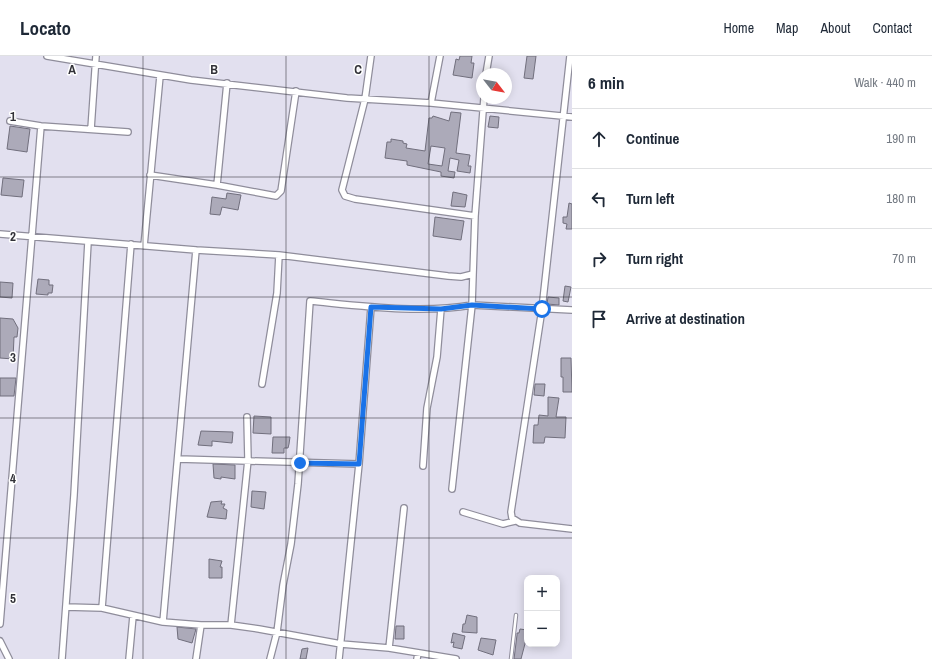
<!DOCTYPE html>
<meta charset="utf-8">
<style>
body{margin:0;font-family:"Archivo Narrow",sans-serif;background:#f6f6f7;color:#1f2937}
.controls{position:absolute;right:12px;bottom:12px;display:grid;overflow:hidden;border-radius:8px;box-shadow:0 2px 10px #0003}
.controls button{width:36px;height:36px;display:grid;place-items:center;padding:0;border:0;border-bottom:1px solid #e0e1e3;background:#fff;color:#1f2937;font:20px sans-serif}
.compass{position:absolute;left:476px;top:12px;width:36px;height:36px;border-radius:50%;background:#fff;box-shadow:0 2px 10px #0003;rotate:121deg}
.stop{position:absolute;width:12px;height:12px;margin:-9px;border:3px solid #1a73e8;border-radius:50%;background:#fff}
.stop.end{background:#1a73e8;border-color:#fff;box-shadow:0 1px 4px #0008}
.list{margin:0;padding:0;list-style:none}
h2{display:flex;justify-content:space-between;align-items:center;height:52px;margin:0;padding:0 16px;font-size:17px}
h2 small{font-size:13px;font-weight:400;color:#747a83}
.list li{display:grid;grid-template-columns:26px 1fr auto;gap:12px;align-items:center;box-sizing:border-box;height:60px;padding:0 16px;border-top:1px solid #e0e1e3}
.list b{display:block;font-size:15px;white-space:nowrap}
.list em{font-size:13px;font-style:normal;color:#747a83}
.icon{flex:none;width:22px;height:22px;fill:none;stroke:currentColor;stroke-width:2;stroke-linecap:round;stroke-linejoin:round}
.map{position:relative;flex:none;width:572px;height:603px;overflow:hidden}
header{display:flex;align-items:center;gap:24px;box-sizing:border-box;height:56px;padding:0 20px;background:#fff;border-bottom:1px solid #e0e1e3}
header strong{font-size:19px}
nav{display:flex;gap:22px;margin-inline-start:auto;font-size:14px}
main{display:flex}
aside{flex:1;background:#fff}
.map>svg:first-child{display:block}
.building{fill:#acaab9;stroke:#716f7d;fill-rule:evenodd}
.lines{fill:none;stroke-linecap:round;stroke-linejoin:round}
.service-casing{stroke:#8f8d9b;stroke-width:4.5}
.minor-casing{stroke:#8f8d9b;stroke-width:8}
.service{stroke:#fff;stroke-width:2.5}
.minor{stroke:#fff;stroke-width:5.5}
.route{stroke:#1a73e8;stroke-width:5}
.grid{fill:none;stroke:#323238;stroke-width:1;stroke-opacity:0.55}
.grid-label{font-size:13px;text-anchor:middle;font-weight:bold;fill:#323238;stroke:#fff;stroke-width:3;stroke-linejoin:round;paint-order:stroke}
</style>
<header>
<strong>Locato</strong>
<nav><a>Home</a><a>Map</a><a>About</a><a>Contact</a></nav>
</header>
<main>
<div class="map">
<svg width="572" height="603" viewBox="0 0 572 603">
<rect width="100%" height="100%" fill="#e2e0ef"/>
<!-- building -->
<path class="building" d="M460,0h12l-1,7h3l-2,15 -19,-3 3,-16 3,1z
M527,0h9l-3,23 -9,-1z
M451,56l10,1 -5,40 14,2 -2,11h3l-1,7 -13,-2 2,-11 -9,-2 -2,13 7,1 -1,6 -13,-2v-4l-34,-7v-4l-22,-3 2,-16h4v-3l12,2v2l4,1 -1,4 19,3 4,-33h3l1,-2 16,5zM431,90l14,2 -3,18 -14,-2z
M490,60l9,1 -1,11 -10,-1z
M10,70l20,3 -3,23 -20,-3z
M3,122l21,2 -2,17 -21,-2z
M453,136l14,3 -2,12 -14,-1z
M227,137l14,2 -3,15 -16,-3 -2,8 -10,-1 2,-17 14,2z
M569,147l3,1v25h-6l1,-5 -4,-1v-6h4z
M435,161l29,4 -3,19 -28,-4z
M38,223l11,1v5h4l-1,8h-4v2l-12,-1z
M0,226l13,1 -1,15 -12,-1z
M565,230l6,1 -3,15 -5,-1z
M548,241l11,1v7l-12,-1z
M0,262l13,1 5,9 -1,9h-3l-1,22 -13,-1z
M561,302h10l1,34h-9v-15h-2z
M0,322h16l-2,18h-14z
M535,328h10l-1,12 -10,-1z
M548,341l11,1 -3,19h10l-1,21 -20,-1 -1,6h-11l1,-18h4l1,-10 9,1z
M254,360l17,1v17l-18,-1z
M201,375l32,1 -1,11 -20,-2v5l-14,-1z
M273,381h17l-1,7 -1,4h-4v5h-12z
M213,408l22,1v14l-14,-2v2l-7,-1z
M252,435l14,1 -2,17 -13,-2z
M222,445l-1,3h4l-2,4 4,2 -1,9 -19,-2 4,-15z
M209,503l13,2 -2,6h2v11h-13z
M467,559l10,2v16l-15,-1 1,-8h2z
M396,570h8v13h-9z
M177,571l19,2 -4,14 -14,-4z
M520,573l7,1v6l-6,23h-7l3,-24v-2h2z
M453,577l12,3 -3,13 -9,-2 1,-5 -3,1z
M481,582l15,2 -3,15 -15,-5z
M308,592l-2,11h-6l2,-10z"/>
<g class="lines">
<!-- service casing -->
<g class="service-casing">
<path id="service" d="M511,603l5,-44"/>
</g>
<!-- minor casing -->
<g class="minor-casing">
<path id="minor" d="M47,0l144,24 156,18 84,5 141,14
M371,0l-6,43 -23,91 3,6 10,3 120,17
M570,0l-28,253 -31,203 1,6 8,5 52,6
M486,18l3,-18
M484,42l-9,118 -3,89 100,5
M431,47l9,-47
M10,65l31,5 87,6
M91,73l5,-73
M150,119l67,10 59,11 5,-5 15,-100
M217,129l10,-102
M0,178l196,16 83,5 169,21 13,1 12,-3
M144,190l16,-170
M262,328l15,-91 2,-38
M178,403l181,5
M423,410l4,-58 10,-51 4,-48
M463,456l40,12 12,-3
M66,551l36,1 61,14 38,3h30l28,4 82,15 48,4 67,11
M102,552l29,-364
M163,566l33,-372
M0,568l41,-498
M231,569l17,-165 -1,-43
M0,585l9,18
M389,592l15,-140
M62,603l12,-164 14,-253
M129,603l4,-43
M196,603l5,-34
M270,603l7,-27 6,-47 8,-41 7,-60 12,-183c52,5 111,13 162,4l-20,184
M339,603l20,-195 12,-157
M417,603l1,-6"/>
</g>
<!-- service -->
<use href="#service" class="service"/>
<!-- minor -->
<use href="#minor" class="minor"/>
</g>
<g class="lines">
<!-- route -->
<path class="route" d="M300,407l59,1 12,-157 70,2 31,-4 70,4"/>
</g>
<!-- grid -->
<path class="grid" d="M143,0v603M286,0v603M429,0v603M0,121h572M0,241h572M0,362h572M0,482h572"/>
<g class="grid-label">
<text x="72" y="18">A</text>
<text x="214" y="18">B</text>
<text x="358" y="18">C</text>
<text x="13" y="65">1</text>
<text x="13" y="185">2</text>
<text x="13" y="306">3</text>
<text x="13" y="427">4</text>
<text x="13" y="547">5</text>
</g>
</svg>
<div class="controls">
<button>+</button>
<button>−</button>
</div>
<svg class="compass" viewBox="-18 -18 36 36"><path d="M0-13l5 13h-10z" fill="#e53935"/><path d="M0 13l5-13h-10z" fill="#747a83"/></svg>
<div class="stop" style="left:542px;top:253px"></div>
<div class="stop end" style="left:300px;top:407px"></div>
</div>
<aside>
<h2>6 min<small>Walk · 440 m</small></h2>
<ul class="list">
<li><svg class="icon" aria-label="ahead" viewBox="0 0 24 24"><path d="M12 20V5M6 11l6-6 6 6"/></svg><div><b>Continue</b></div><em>190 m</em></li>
<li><svg class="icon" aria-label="left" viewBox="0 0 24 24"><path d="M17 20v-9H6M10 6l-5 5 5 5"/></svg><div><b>Turn left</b></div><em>180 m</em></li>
<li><svg class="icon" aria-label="right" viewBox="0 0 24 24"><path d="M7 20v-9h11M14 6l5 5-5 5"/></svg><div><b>Turn right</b></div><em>70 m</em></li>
<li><svg class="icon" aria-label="arrive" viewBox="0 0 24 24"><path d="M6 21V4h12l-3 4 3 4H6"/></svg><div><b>Arrive at destination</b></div></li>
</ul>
</aside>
</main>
